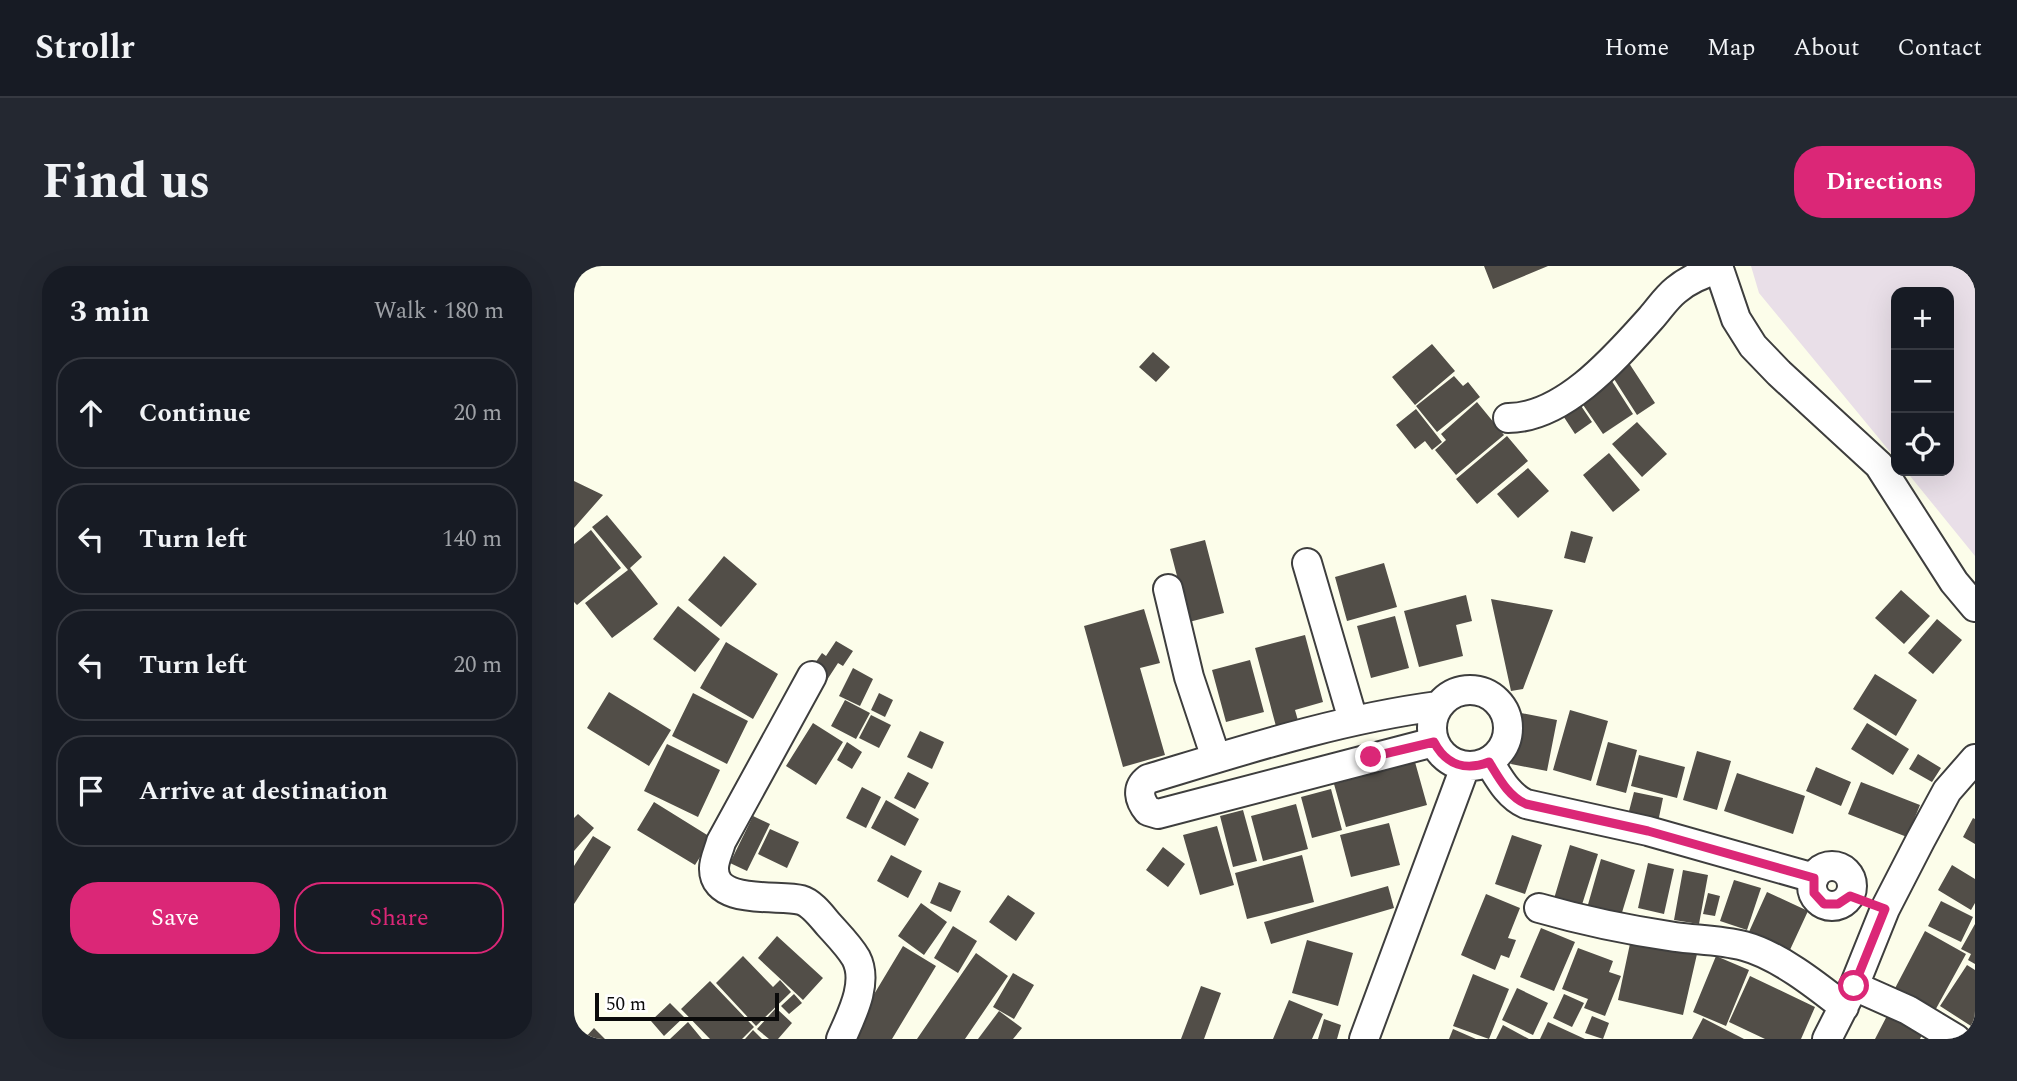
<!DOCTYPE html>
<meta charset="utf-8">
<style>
body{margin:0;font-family:Spectral,serif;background:#242831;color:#f1f3f6}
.controls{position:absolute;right:21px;top:21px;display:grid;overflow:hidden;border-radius:14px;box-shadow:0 7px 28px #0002}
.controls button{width:63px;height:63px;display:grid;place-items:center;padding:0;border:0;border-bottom:2px solid #363941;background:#171b24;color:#f1f3f6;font:35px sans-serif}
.scale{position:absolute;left:21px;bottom:18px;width:184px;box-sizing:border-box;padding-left:7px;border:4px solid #0b0b0b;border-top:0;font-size:19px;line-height:24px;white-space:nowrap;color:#0b0b0b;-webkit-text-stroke:5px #fff;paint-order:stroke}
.stop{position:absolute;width:21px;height:21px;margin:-16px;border:5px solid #db2777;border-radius:50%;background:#fff}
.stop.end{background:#db2777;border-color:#fff;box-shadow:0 2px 7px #0008}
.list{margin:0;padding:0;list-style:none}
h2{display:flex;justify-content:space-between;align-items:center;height:91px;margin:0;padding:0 28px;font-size:30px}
h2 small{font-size:23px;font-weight:400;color:#9ea1a6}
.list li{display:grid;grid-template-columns:46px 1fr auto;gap:21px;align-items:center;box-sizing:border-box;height:112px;margin:0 14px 14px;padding:0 14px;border:2px solid #363941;border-radius:28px}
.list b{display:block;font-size:26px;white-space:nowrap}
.list em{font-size:23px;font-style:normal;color:#9ea1a6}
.actions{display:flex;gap:14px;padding:21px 28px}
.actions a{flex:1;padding:16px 0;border:2px solid #db2777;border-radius:28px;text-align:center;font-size:24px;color:#db2777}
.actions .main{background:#db2777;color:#fff}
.icon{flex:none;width:38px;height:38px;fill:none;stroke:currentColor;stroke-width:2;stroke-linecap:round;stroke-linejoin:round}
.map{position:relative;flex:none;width:1401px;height:773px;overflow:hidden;border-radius:28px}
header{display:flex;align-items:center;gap:42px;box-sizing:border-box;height:98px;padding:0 35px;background:#171b24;border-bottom:2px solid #363941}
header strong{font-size:33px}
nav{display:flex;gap:38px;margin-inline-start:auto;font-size:24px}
.intro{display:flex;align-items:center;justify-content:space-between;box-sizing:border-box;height:168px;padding:0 42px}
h1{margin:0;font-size:49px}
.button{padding:18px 32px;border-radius:28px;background:#db2777;color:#fff;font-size:24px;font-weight:700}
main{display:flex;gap:42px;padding:0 42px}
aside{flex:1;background:#171b24;border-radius:28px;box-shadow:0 7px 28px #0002}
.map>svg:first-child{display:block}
.industrial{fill:#e9dfe8}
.building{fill:#524e48}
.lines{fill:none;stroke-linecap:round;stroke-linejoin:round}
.minor-casing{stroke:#3e3e3e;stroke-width:32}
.minor{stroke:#fff;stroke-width:28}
.route{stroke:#db2777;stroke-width:9}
</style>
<header>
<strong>Strollr</strong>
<nav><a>Home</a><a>Map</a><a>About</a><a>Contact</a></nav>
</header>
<div class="intro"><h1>Find us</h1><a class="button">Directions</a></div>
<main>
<aside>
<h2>3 min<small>Walk · 180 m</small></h2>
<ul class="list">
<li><svg class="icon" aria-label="ahead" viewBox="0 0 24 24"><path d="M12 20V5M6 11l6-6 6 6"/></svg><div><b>Continue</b></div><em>20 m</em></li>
<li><svg class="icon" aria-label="left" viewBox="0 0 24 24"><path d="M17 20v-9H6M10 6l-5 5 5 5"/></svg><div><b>Turn left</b></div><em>140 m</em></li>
<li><svg class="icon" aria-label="left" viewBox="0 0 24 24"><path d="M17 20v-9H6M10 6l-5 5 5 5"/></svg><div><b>Turn left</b></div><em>20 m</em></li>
<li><svg class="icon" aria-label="arrive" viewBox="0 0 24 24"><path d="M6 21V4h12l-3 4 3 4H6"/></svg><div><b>Arrive at destination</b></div></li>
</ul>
<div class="actions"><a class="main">Save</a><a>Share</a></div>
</aside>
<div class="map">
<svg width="1401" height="773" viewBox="0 0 1401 773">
<rect width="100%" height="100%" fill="#fcfdea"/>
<!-- industrial -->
<path class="industrial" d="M1177,0h224v290l-69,-85h43v-179h-53v167l-137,-166z"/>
<!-- building -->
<path class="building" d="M910,0h64l-55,23z
M858,78l23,27 -40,34 -23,-28z
M579,86l17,15 -14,15 -17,-15z
M1053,94l28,43 -18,12 -28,-44z
M1034,109l25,39 -30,20 -26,-38z
M880,110l9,10 5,-4 12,15 -43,35 -21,-26z
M1001,131l17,25 -17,12 -17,-26z
M903,136l27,33 -48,40 -21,-25 11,-10 -5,-6z
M842,143l26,33 -10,8 -7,-9 -10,8 -19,-24z
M1063,156l30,32 -25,23 -30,-33z
M933,170l21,25 -51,43 -21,-25z
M1035,187l31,37 -27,22 -30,-37z
M954,202l21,23 -31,27 -21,-24z
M0,215l29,14 -29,33z
M33,249l35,42 -12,11 28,36 -46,34 -27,-35 43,-33 -36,-43z
M17,264l30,38 -44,37 -3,-3v-58z
M997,265l22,6 -8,26 -21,-5z
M631,274l19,73 -35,9 -19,-73z
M150,290l33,28 -36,43 -33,-27z
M810,297l13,44 -50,14 -12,-44z
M1327,324l29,26 -26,28 -29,-26z
M892,329l6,26 -16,4 7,31 -44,11 -15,-56z
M917,333l62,11 -30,79 -12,2z
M104,340l42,33 -25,33 -42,-33z
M570,343l16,54 -20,5 25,87 -42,12 -39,-141z
M821,350l14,52 -38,10 -14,-52z
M1363,353l25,21 -29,34 -25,-21z
M731,369l18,67 -28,8 4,14 -22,6 -22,-82z
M262,375l17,10 -10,15 -5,-3 -11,17 -16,-11 11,-16 4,3z
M152,376l52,32 -25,45 -53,-31z
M676,394l14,52 -38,10 -14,-52z
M279,402l20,11 -13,27 -21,-10z
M1301,408l42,26 -21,36 -43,-27z
M35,426l62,38 -22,36 -62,-38z
M119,427l55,28 -21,43 -55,-28z
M305,427l14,7 -8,17 -14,-7z
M271,434l25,13 -14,26 -25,-13z
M996,444l38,11 -17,60 -38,-11z
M947,447l36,7 -10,51 -36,-7z
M297,449l20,10 -12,23 -20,-10z
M239,457l30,19 -27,43 -30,-19z
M1293,457l42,26 -16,26 -42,-26z
M346,465l24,11 -12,27 -25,-12z
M273,476l15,10 -10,17 -15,-9z
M1034,476l29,8 -11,43 -30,-8z
M93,478l53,26 -22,47 -54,-26z
M1123,485l34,10 -14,49 -34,-10z
M1344,488l23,14 -9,14 -23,-13z
M1065,489l46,12 -8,31 -46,-12z
M841,496l12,43 -81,22 -12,-43z
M1242,501l35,15 -10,24 -35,-15z
M334,506l21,11 -14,26 -21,-11z
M1163,507l68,23 -12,38 -69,-23z
M1287,516l59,23 -13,32 -59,-23z
M288,521l19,10 -15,31 -20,-10z
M757,523l11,41 -30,8 -11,-41z
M1060,526l29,6 -5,24 -30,-7z
M312,534l33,19 -14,27 -34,-18z
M80,536l58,36 -17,27 -58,-35z
M722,538l12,45 -45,12 -12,-45z
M669,544l14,51 -24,6 -13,-51z
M4,548l16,14 -20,23v-33z
M179,550l17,8 -23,47 -17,-8z
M1399,552l2,1v25l-12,-7z
M815,557l11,42 -49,12 -11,-42z
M643,560l17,59 -34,10 -17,-60z
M196,563l29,13 -12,26 -29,-14z
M938,569l30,10 -17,49 -30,-10z
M19,570l18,11 -37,57v-38z
M996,579l28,9 -18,57 -27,-9z
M589,581l22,17 -17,23 -22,-17z
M317,589l31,16 -14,27 -31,-17z
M728,589l12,47 -67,17 -12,-46z
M1027,593l34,11 -15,49 -33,-11z
M1074,597l26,6 -10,45 -26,-6z
M1378,599l23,14v24l-4,7 -33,-20z
M1109,604l25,5 -9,49 -25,-4z
M1160,614l27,8 -14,42 -27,-9z
M365,616l22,9 -10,21 -21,-9z
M814,620l6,22 -123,36 -7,-22z
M1193,626l41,19 -19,41 -41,-18z
M1134,627l12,3 -5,20 -12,-2z
M912,628l34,14 -12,30 8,2 -7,18 -8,-3 -6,15 -34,-15z
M434,629l27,18 -19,28 -27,-19z
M1367,635l32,16 -12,25 -33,-16z
M347,637l26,19 -23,33 -26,-19z
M1401,658v40l-7,-4 3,-6 -10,-5z
M379,660l24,15 -19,32 -24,-15z
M967,662l34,14 -21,49 -34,-14z
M1351,665l41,23 -34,62 -40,-22z
M203,670l46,42 -20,22 -45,-42z
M1057,673l66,15 -14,61 -65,-15z
M733,674l46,13 -15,53 -46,-13z
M329,680l33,20 -44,73h-38l-5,-3z
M1004,682l35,13 -4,11 12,4 -16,40 -21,-8 4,-9 -26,-10z
M402,687l32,23 -43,63h-48z
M169,690l30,31 7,-7 11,12 -35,34 -40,-43z
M1142,690l33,14 -23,56 -33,-14z
M1393,699l8,5v50l-4,6 -31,-20z
M439,707l21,12 -20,34 -21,-12z
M899,708l36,15 -20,50 -36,-13z
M1176,710l65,31 -14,32h-36l-36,-17z
M136,715l44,46 -12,12h-32l-29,-30z
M627,720l20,7 -17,46h-23z
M943,722l31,15 -15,32 -31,-15z
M220,728l8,9 -13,11 -8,-8z
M990,728l20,9 -12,24 -19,-9z
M715,734l34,14 -11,25h-39z
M96,737l14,14 -20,19 -13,-15z
M202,742l16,15 -14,16h-9l-12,-10z
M1316,744l35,18 -5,11h-45z
M425,745l23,17 -9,11h-35z
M1018,750l17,7 -6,16 -18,-6z
M1129,752l41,21h-52z
M750,753l17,6 -4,14h-19z
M114,756l14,17h-32z
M974,756l37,17h-45z
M929,759l26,14h-33z
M20,762l11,11h-21z
M879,763l23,10h-27z
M179,764l9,9h-17z"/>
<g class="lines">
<!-- minor casing -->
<g class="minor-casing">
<path id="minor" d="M1144,0l18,53 17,27 26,27 100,92 75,117 21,25
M934,152c56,0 108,-61 143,-100 8,-9 15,-20 25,-28 13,-11 27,-16 43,-22
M733,297l46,157
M594,323l21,88 27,81
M238,410l-91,166c-2,8 -7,18 -7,26 -1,38 66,26 87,32 11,3 21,17 28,25 9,10 20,21 27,33 13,25 -5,58 -15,81
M858 462a38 38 0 1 1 76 0a38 38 0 1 1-76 0Z
M860,476l-276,72 -10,-3c-9,-11 -12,-23 0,-32 96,-29 191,-60 290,-73
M915,496c10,16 19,34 37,42l122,27 166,47
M1238 620a20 20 0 1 1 40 0a20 20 0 1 1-40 0Z
M965,642c45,13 89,22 136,29 22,3 46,3 69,9 34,9 72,39 100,61
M1280,720l54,24 48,29
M790,773l101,-272
M1253,773l27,-53 31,-77 35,-68 27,-50 28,-32"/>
</g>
<!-- minor -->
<use href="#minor" class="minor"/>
</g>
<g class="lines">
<!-- route -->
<path class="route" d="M797,491l63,-15c12,23 32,29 55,20 10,16 19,34 37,42l122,27 166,47v15l10,11h14l12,-8 35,13 -31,77"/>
</g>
</svg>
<div class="controls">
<button>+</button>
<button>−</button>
<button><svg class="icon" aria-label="locate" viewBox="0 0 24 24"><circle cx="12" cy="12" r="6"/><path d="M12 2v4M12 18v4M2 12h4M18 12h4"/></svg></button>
</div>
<div class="scale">50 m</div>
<div class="stop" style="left:1280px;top:720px"></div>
<div class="stop end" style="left:797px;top:491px"></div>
</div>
</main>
